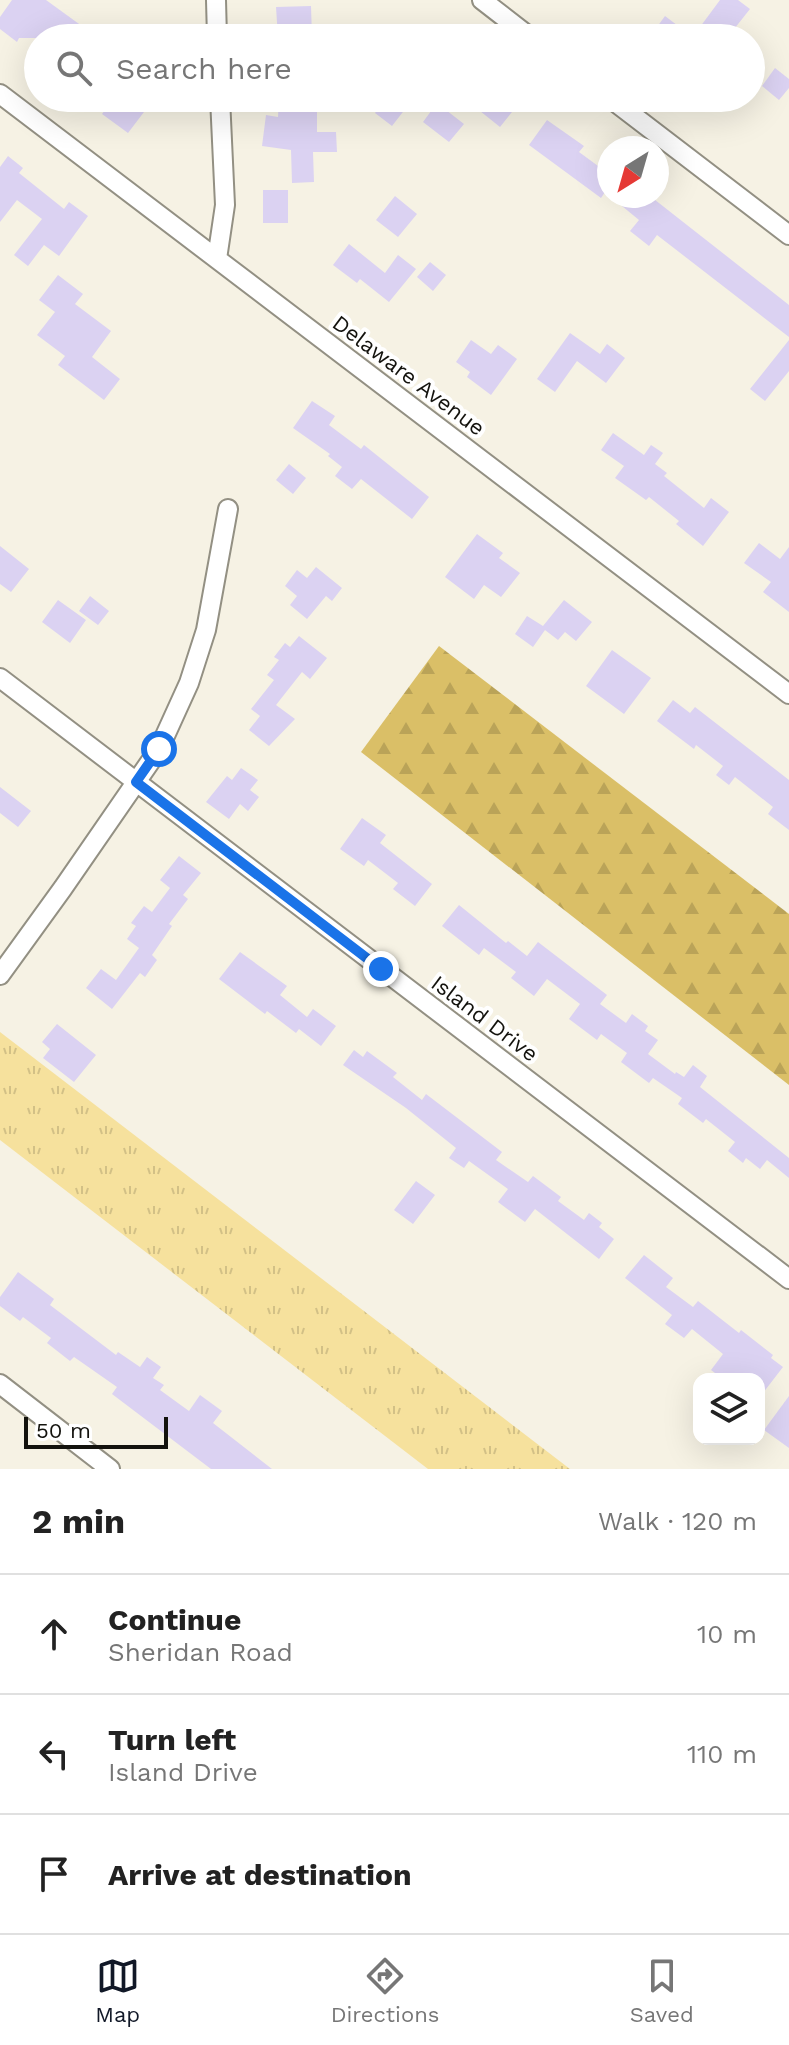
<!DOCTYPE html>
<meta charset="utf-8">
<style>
body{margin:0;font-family:"Work Sans",sans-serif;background:#f2f2f2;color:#222}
.controls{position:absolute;right:24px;bottom:24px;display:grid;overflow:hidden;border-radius:16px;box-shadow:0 8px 32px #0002}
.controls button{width:72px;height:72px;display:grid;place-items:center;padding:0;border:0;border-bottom:2px solid #e0e0e0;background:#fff;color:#222;font:40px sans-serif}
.compass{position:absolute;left:597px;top:136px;width:72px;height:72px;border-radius:50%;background:#fff;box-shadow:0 8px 32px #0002;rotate:217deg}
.scale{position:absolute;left:24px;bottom:20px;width:144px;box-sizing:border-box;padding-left:8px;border:4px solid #13120d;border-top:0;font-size:22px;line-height:28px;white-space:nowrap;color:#13120d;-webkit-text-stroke:6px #fff;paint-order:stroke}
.stop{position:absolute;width:24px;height:24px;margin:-18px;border:6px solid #1a73e8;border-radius:50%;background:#fff}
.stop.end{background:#1a73e8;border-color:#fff;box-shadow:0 2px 8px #0008}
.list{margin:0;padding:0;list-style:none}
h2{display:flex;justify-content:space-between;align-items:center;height:104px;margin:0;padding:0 32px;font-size:34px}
h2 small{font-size:26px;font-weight:400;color:#767676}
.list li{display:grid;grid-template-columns:52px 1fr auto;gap:24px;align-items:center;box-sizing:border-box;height:120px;padding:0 32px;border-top:2px solid #e0e0e0}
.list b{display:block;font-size:30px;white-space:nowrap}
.list p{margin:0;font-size:26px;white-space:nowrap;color:#767676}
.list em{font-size:26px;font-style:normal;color:#767676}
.icon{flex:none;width:44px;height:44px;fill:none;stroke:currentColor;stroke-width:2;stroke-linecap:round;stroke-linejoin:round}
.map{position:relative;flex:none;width:789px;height:1469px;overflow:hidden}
.search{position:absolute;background:#fff;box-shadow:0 8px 32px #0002;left:24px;right:24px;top:24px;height:88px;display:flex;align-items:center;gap:20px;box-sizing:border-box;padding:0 28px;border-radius:44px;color:#767676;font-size:30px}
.sheet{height:464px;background:#fff}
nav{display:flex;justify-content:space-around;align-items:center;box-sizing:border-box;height:112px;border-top:2px solid #e0e0e0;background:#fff;font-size:22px;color:#767676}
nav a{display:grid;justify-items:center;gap:4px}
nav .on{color:#111827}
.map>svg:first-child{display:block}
.grass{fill:url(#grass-tufts)}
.forest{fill:url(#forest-firs)}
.building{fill:#dbd2f2}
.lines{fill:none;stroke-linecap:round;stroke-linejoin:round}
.street-casing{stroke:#939083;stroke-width:22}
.street{stroke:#fff;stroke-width:18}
.route{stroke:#1a73e8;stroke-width:10}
.labels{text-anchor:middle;stroke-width:8;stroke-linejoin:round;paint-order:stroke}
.street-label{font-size:22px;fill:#13120d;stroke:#fff}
</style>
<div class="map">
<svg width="789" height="1469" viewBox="0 0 789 1469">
<defs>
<pattern id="grass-tufts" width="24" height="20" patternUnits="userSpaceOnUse" patternTransform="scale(2)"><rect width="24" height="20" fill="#f6e19d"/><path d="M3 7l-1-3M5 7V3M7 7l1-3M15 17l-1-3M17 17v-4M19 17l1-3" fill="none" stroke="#d2c086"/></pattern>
<pattern id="forest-firs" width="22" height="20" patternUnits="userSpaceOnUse" patternTransform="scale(2)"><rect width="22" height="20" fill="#dabf67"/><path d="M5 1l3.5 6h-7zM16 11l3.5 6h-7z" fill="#baa358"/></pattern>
</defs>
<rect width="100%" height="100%" fill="#f6f2e4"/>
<!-- grass -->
<path class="grass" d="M0,1032l570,437h-142l-428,-329z"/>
<!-- forest -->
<path class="forest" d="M439,646l350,268v171l-428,-333z"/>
<!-- building -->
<path class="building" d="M12,0h34l40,29 -7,9h-60l-2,4 -17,-13v-12z
M720,0h18l12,9 -23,29h-13l-14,-11z
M311,6l1,32h-34l-2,-31z
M665,16l29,22h-45z
M775,68l14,11v9l-10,12 -17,-14z
M114,98h11l19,14 -16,21 -26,-19z
M279,98h38v34h19l1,20h-24l1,30 -22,1 -1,-33 -29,-4 4,-31 12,2z
M386,98h7l13,10 -14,18 -17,-13z
M482,98h41l-23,29 -25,-20z
M437,103l27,21 -15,18 -26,-20z
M547,120l37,26 -5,6 30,22v12l-8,12 -72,-53z
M8,156l15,12 -4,5 45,36 5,-7 19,14 -29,40 -15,-11 -16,21 -14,-11 28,-36 -25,-19 -17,22v-55z
M263,190h25v33h-25z
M395,196l22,18 -19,23 -22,-17z
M631,196h19l139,109v32l-132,-102 -8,11 -19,-15 9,-11 -17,-14z
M349,244l36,29 13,-18 18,14 -27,33 -29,-23 -3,4 -24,-18z
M430,262l16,13 -13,16 -16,-14z
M58,275l25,19 -8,10 36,27 -19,26 28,22 -16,21 -46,-35 7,-9 -28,-21 18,-23 -16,-12z
M570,333l30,21 7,-10 18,14 -19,25 -29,-22 -22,31 -18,-13z
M471,340l20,14 7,-9 19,14 -26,36 -24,-18 3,-5 -14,-10z
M789,340v31l-24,30 -15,-12z
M312,401l23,15 -6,9 32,24 3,-4 65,52 -17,22 -51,-40 -9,10 -17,-13 7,-9 -14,-11 2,-2 -37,-26z
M613,433l31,22 7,-10 12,8 -8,11 12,9 -3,3 40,32 7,-10 18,14 -26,34 -27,-22 3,-3 -30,-24 -3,3 -31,-22 9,-12 -23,-16z
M289,464l17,14 -13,16 -17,-14z
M477,534l26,19 -4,5 21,15 -19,24 -17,-12 -10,14 -29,-22z
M759,543l21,16 9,-12v65l-26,-20 8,-10 -27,-19z
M0,546l29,23 -18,23 -11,-8z
M316,567l26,21 -10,13 -6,-5 -19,23 -17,-14 7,-9 -12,-10 12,-16 10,8z
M90,596l19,15 -11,14 -19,-14z
M58,600l28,20 -16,23 -28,-21z
M564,600l28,22 -16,19 -11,-9 -7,8 -13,-10 -12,17 -18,-13 12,-18 16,10z
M299,636l28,22 -17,21 -8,-7 -26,33 19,14 -26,27 -20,-16 11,-14 -9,-7 23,-29 -7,-5 12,-15 -5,-3 11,-14 5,4z
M612,650l39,28 -27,36 -38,-28z
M673,700l17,13 5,-6 94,73v50l-21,-16 5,-7 -38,-30 -6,8 -13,-10 7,-9 -27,-21 -2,4 -37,-28z
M241,768l17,12 -8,10 9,7 -11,14 -8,-7 -11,15 -23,-17 21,-26 5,4z
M0,787l31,24 -13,16 -18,-14z
M362,818l24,17 -6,8 52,41 -17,22 -22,-17 5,-6 -30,-23 -4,6 -24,-17z
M179,856l22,17 -18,22 5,4 -19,25 3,2 -20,29 5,5 -12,17 -5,-4 -28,36 -26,-21 15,-19 15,11 23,-32 -12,-9 9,-13 -5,-3 13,-17 8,6 18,-24 -10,-8z
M459,905l47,38 2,-2 19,15 11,-14 69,53 -7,9 26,19 6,-9 16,12 -3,5 13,9 -10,14 27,20 1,-2 8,5 9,-12 14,11 -7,11 89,71v20l-22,-18 -7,9 -14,-11 -3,5 -15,-12 7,-9 -29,-23 -3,4 -25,-19 4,-6 -29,-20 -4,5 -28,-21 6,-9 -26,-19 -4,6 -28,-21 11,-15 -33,-25 -13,17 -23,-18 5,-6 -32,-24 -5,7 -37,-29z
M240,952l47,34 -7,9 27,22 6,-8 23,17 -15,20 -22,-17 -3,4 -29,-22 -2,3 -46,-35z
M57,1024l39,31 -22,27 -31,-24 7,-9 -8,-7z
M354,1050l9,7 4,-6 30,22 -4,4 29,23 4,-6 76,58 -6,8 32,22 5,-6 28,21 -3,4 26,19 5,-7 13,10 -3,4 15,12 -15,20 -64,-50 -10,13 -27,-20 10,-13 -39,-28 -5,7 -15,-10 7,-10 -50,-40 -63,-43z
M416,1181l19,14 -22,29 -19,-14z
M644,1255l29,23 -7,9 27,20 5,-6 41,32 2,-3 32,25 -2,3 12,9 -24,31v-19h-36l-12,-9 12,-16 -31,-25 -8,9 -19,-14 7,-9 -47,-37z
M18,1272l36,27 -4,6 66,50 2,-3 22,15 7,-10 14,10 -8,11 11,7 -4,5 29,21 11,-16 22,16 -9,12 59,46h-61l-99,-75 5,-7 -43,-30 -4,4 -23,-18 4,-5 -28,-21 -3,4 -20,-15v-9z
M789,1396v52l-25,-18z"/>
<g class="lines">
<!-- street casing -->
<g class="street-casing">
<path id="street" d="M216,0l1,38
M482,0l49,38
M0,94l789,600
M610,98l179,137
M217,259l8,-54 -5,-107
M0,678l789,601
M0,975l63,-87 96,-139 30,-66 17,-53 22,-121
M0,1384l110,85"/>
</g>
<!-- street -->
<use href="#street" class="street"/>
</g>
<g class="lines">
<!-- route -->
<path class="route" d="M159,749l-23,33 245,187"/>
</g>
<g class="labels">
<!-- street labels -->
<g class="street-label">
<text transform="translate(409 375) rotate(37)" y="8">Delaware Avenue</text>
<text transform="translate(485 1018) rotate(37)" y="8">Island Drive</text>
</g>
</g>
</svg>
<div class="controls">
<button><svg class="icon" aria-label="layers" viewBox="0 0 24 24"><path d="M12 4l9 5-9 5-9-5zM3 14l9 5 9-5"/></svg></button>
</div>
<svg class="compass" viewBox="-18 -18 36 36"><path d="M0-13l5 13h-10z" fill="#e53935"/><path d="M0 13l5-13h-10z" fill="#767676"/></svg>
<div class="scale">50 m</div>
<div class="stop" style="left:159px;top:749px"></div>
<div class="stop end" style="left:381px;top:969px"></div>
<div class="search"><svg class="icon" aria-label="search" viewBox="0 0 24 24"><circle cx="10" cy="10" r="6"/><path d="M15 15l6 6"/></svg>Search here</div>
</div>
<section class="sheet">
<h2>2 min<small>Walk · 120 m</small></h2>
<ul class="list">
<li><svg class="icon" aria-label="ahead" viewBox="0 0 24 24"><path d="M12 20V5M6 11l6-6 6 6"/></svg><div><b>Continue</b><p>Sheridan Road</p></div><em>10 m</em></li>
<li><svg class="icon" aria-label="left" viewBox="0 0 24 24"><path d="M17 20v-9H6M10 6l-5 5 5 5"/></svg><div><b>Turn left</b><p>Island Drive</p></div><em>110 m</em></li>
<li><svg class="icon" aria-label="arrive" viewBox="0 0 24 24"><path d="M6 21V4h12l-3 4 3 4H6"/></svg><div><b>Arrive at destination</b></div></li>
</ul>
</section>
<nav>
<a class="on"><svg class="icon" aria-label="map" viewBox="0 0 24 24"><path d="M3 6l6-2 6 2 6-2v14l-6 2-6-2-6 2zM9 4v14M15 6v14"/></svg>Map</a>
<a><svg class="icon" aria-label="directions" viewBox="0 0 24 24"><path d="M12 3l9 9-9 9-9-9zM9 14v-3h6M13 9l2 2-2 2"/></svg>Directions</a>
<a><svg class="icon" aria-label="saved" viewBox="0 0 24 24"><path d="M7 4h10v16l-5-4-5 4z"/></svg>Saved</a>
</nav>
